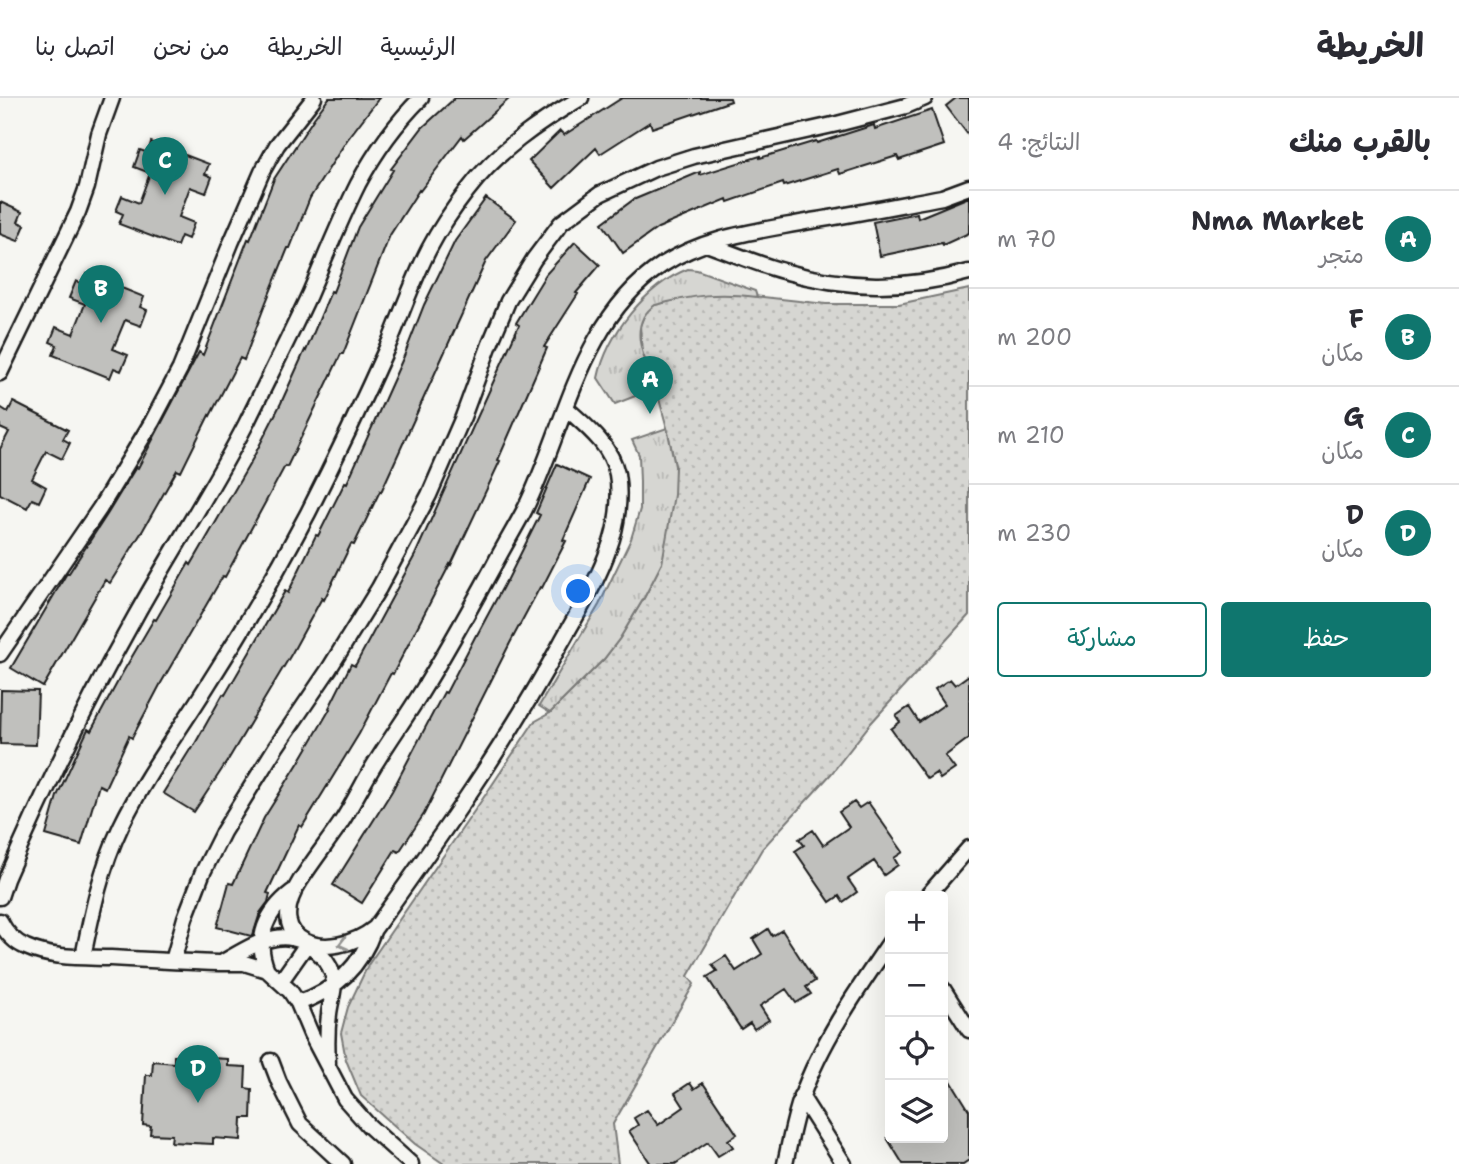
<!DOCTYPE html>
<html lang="ar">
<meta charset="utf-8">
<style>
body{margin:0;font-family:"Shantell Sans","Playpen Sans Arabic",sans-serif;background:#f7f7f7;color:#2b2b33;direction:rtl}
.controls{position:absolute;right:21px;bottom:21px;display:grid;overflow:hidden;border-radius:7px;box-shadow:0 7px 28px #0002}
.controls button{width:63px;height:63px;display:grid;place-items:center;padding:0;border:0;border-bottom:2px solid #e1e1e2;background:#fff;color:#2b2b33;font:35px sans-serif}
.you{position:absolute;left:579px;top:494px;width:24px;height:24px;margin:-18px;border:5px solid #fff;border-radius:50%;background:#1a73e8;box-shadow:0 0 0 10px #1a73e833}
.badge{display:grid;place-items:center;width:46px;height:46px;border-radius:50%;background:#0f766e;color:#fff;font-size:23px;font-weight:700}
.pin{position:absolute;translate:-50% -58px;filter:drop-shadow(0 2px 4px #0008)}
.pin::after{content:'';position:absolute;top:37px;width:24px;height:21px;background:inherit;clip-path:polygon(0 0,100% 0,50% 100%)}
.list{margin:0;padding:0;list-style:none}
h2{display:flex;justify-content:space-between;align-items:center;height:91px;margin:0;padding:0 28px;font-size:30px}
h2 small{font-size:23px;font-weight:400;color:#7c7c81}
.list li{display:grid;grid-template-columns:46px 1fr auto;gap:21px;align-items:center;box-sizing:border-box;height:98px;padding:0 28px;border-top:2px solid #e1e1e2}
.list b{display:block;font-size:26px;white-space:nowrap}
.list p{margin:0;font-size:23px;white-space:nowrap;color:#7c7c81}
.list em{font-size:23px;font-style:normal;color:#7c7c81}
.actions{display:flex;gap:14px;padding:21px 28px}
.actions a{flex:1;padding:16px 0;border:2px solid #0f766e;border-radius:7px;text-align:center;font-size:24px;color:#0f766e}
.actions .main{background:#0f766e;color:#fff}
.icon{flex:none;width:38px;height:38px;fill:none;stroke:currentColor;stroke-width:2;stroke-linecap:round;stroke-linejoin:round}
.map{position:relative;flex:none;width:969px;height:1066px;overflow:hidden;direction:ltr}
header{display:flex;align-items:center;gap:42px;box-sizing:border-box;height:98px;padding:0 35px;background:#fff;border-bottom:2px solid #e1e1e2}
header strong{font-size:33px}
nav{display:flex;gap:38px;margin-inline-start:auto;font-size:24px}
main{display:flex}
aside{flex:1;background:#fff}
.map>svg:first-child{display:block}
.grass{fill:url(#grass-dots);stroke:#797977;stroke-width:2}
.park{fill:url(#park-tufts);stroke:#797977;stroke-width:2}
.building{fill:#c0c0bd;stroke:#1c1c1c;stroke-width:2}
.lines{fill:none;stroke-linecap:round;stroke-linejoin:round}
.minor-casing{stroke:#1c1c1c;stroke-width:19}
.minor{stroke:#f6f6f2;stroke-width:14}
.oneway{stroke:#949492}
</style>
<header>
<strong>الخريطة</strong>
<nav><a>الرئيسية</a><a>الخريطة</a><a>من نحن</a><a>اتصل بنا</a></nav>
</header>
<main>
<aside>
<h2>بالقرب منك<small>النتائج: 4</small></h2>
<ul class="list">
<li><span class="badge">A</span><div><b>Nma Market</b><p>متجر</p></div><em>70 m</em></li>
<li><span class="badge">B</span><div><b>F</b><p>مكان</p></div><em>200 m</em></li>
<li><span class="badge">C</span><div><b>G</b><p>مكان</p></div><em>210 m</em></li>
<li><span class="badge">D</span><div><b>D</b><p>مكان</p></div><em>230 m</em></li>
</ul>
<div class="actions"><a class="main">حفظ</a><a>مشاركة</a></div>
</aside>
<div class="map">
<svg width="969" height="1066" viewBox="0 0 969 1066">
<defs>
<pattern id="grass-dots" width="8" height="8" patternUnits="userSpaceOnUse" patternTransform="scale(1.75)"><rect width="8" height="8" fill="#d6d6d2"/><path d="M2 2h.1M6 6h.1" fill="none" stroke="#b7b7b4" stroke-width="1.8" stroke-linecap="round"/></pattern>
<pattern id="park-tufts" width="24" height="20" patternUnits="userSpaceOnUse" patternTransform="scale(1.75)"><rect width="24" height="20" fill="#d6d6d2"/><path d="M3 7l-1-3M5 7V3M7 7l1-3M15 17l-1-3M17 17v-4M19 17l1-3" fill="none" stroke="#b7b7b4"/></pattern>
</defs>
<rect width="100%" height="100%" fill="#f6f6f2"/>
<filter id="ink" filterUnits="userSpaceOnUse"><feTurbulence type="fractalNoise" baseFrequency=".0143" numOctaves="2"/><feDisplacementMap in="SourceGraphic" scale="14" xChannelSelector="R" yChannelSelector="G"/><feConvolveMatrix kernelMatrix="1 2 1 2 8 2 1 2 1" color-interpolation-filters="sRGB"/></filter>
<g filter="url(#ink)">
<!-- grass -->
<path class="grass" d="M969,191v326l-98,108 -40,51 -69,75 -74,127 6,8 -81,140 5,40h-174l-29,-20 -54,-48 -15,-36 -5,-27 7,-26 20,-42 118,-171 48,-72 16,-9 54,-54 16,-21 24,-40 18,-35 13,-97 -8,-38 -11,-40 -14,-36 -2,-26 6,-15 9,-6 46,-11h35l90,10h73z"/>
<!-- park -->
<path class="park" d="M688,171l9,1 58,21 2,6c-40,-5 -62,-2 -102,8 -30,20 -9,58 1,83l-41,16 -17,-26c9,-43 48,-93 90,-109z
M667,330l8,38 -1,29 -12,68 -18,35 -24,40 -16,21 -54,54 -11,-7 60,-101 32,-66 9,-30v-27l-1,-27 -7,-15z"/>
<!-- building -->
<path class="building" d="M329,0h50l-32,42 -37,58 -20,50h-2l-22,54 -22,58 -4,-2 -30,58 -1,-1 -28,57 -4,-2 -34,60 -33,53 -5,-3 -62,107 -32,-19 56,-95h2l39,-60 28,-46 2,1 61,-116 4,3 45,-116 2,1 24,-61 40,-61z
M455,0h55l-46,41 -2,-3 -42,55 -1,-1 -29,45 -47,119h-2l-54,113 -2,-1 -60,111 -2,-1 -62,107 -29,55 -3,-2 -24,52 -6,-3 -18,60 -35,-10 11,-39 31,-67 3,2 32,-59 31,-53 2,1 33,-57 2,2 62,-107 28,-55 24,-53 1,1 25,-60 2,1 25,-65 35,-57 -2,-1 31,-41z
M622,0h108l1,3 -79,27 -2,-6 -50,32 -4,-6 -42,40 -25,-27 31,-30 4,4z
M956,0h13v38l-23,-30z
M932,12l12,35 -45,15 -2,-4 -57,18 -2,-5 -54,17 -1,-3 -55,19 -1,-3 -69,29 -35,25 -21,-30 31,-23 67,-28v3l60,-19v2l56,-17 1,2 57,-18 1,4z
M151,44l58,22 -4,10 7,3 -6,16 -16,-6 -11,30 15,6 -6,16 -7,-3 -4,10 -58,-22 4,-10 -7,-3 6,-15 17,7 11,-30 -16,-6 6,-17 8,3z
M969,99v36l-26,12 -1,-2 -62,13 -7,-34 44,-9 1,5z
M486,100l30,22 -30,41 -105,231 -1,-1 -26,54 -3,-1 -27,56 -2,-2 -30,55 -64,107 -34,52 -31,-19 28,-45 1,1 31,-55 2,1 60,-104 3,2 28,-58 2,1 27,-54 2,1 57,-127 20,-51 31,-64z
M0,104l22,10 -4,10 7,3 -7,16 -18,-7z
M575,144l25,23 -24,28 2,1 -34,53 3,1 -49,112 2,1 -49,104 -1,-1 -57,110 -2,-1 -32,61 -57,93 -3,-2 -32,68 3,1 -2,8 -8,11 -7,22 -2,1 -34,-9 12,-44 4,1 31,-66 35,-56 31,-53 -1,-1 22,-44 4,2 60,-111 104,-230 -3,-2 30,-49z
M87,176l57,23 -4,10 7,3 -6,16 -16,-6 -12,29 15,6 -7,16 -7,-3 -4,10 -57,-23 4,-10 -7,-3 6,-15 17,7 12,-30 -16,-6 7,-17 7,3z
M13,304l55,28 -5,9 7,4 -8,16 -16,-8 -14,28 14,8 -7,15 -7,-3 -5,9 -27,-14v-45l9,-17 -9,-4v-21l8,5z
M557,366l33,15 -27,61 3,1 -24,47 -2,-1 -30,56 -86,171 -25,38 -4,-2 -33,53 -29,-18 59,-94 52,-99 2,1 30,-58h1l29,-54h1l33,-66 -4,-2z
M969,577v63l-24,18 10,13 -15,10 -4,-6 -9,6 -36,-50 9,-7 -4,-6 13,-9 10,15 26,-18 -10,-15 15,-10 5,6z
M1,592l37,1 -2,54 -36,-1z
M854,704l5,6 9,-6 35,50 -9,6 4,7 -14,10 -10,-14 -26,18 9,13 -14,10 -4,-6 -9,6 -35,-51 9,-6 -5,-6 14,-9 10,15 26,-18 -10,-15z
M768,831l4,7 10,-6 33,51 -9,6 5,7 -15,9 -10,-14 -26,17 9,14 -15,9 -4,-6 -9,6 -34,-52 10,-6 -5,-6 14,-9 10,15 26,-17 -9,-15z
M174,958l54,3v7l18,1 -1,21 7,1 -1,29h-9l-1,22 -28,-2v6l-42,-2 1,-7 -22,-1 1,-8 -8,-1 3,-50h6l1,-14 21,2z
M943,970l26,42v50l-6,4h-60l-16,-26h56z
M690,985l4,6 9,-6 34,51 -9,6 5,7 -15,9 -10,-14 -33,22h-24l-22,-33 9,-6 -4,-7 13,-8 11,15 26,-18 -9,-14z"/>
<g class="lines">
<!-- minor casing -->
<g class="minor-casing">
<path id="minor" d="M706,146c26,9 51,20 77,27 64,18 122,19 186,1
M0,275l78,-161 9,-25 12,-53 13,-36
M566,310c21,19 45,37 51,66 4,23 0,53 -8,74 -11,33 -31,64 -48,95 -54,100 -120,193 -186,285 -45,36 -115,16 -75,-47 12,-19 27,-38 40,-57 14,-21 24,-44 38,-65 13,-21 28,-42 41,-63 27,-43 51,-87 75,-131 10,-19 21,-37 31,-56 41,-83 55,-189 137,-244 44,-29 98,-34 149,-44 44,-7 88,-16 131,-24l27,-10
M0,556l100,-146 52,-86 28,-53 51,-126 31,-71 15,-27 37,-47
M927,798l42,-48
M0,799l6,-18c39,-90 81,-177 129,-262 36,-65 77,-127 111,-193 21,-43 43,-86 63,-129 16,-37 31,-75 49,-111 17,-32 38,-61 63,-86
M0,823c6,12 14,21 26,26 26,12 58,10 85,11 36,2 72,4 108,5h25l23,7 23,21 8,12 13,31 34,65 24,27 42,38
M83,859c9,-45 18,-89 38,-131 24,-50 57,-93 86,-140 36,-56 70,-114 101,-173 29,-57 56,-114 82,-172 13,-31 24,-63 39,-92 11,-21 24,-40 38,-58 30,-40 71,-68 114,-93
M173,863l12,-43 17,-44 21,-42 53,-85 53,-78 50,-81 50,-93 34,-78 27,-73 18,-43 26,-42 27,-36 39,-29 56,-26 38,-12 143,-32 69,-18 19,-8
M223,864c32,-18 64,-41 97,-8 8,8 13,17 14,28 0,11 -4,22 -5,32 -2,16 -2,32 -1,49
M267,872c-13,-31 -1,-58 25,-78
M281,883l26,-37
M943,891l26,41
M298,905c37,-12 63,-37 76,-74
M271,963l8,21 21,42 43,40
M801,998l43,68
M785,1066c5,-23 9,-46 17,-68 19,-54 56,-107 88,-154"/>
</g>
<!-- minor -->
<use href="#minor" class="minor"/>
</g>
<!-- one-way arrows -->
<defs><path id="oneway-chevron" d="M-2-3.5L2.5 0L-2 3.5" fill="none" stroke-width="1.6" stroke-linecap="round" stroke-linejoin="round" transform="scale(1.75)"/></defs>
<use class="oneway" href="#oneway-chevron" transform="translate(343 846) rotate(166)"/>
</g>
</svg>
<div class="controls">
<button>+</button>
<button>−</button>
<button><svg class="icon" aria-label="locate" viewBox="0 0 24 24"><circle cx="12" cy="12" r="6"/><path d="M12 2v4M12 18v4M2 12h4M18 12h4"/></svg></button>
<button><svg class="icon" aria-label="layers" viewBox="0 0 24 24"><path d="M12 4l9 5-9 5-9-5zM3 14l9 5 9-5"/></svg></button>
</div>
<div class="you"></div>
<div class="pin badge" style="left:650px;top:316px">A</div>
<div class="pin badge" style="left:101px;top:225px">B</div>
<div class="pin badge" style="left:165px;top:97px">C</div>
<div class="pin badge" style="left:198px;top:1005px">D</div>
</div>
</main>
